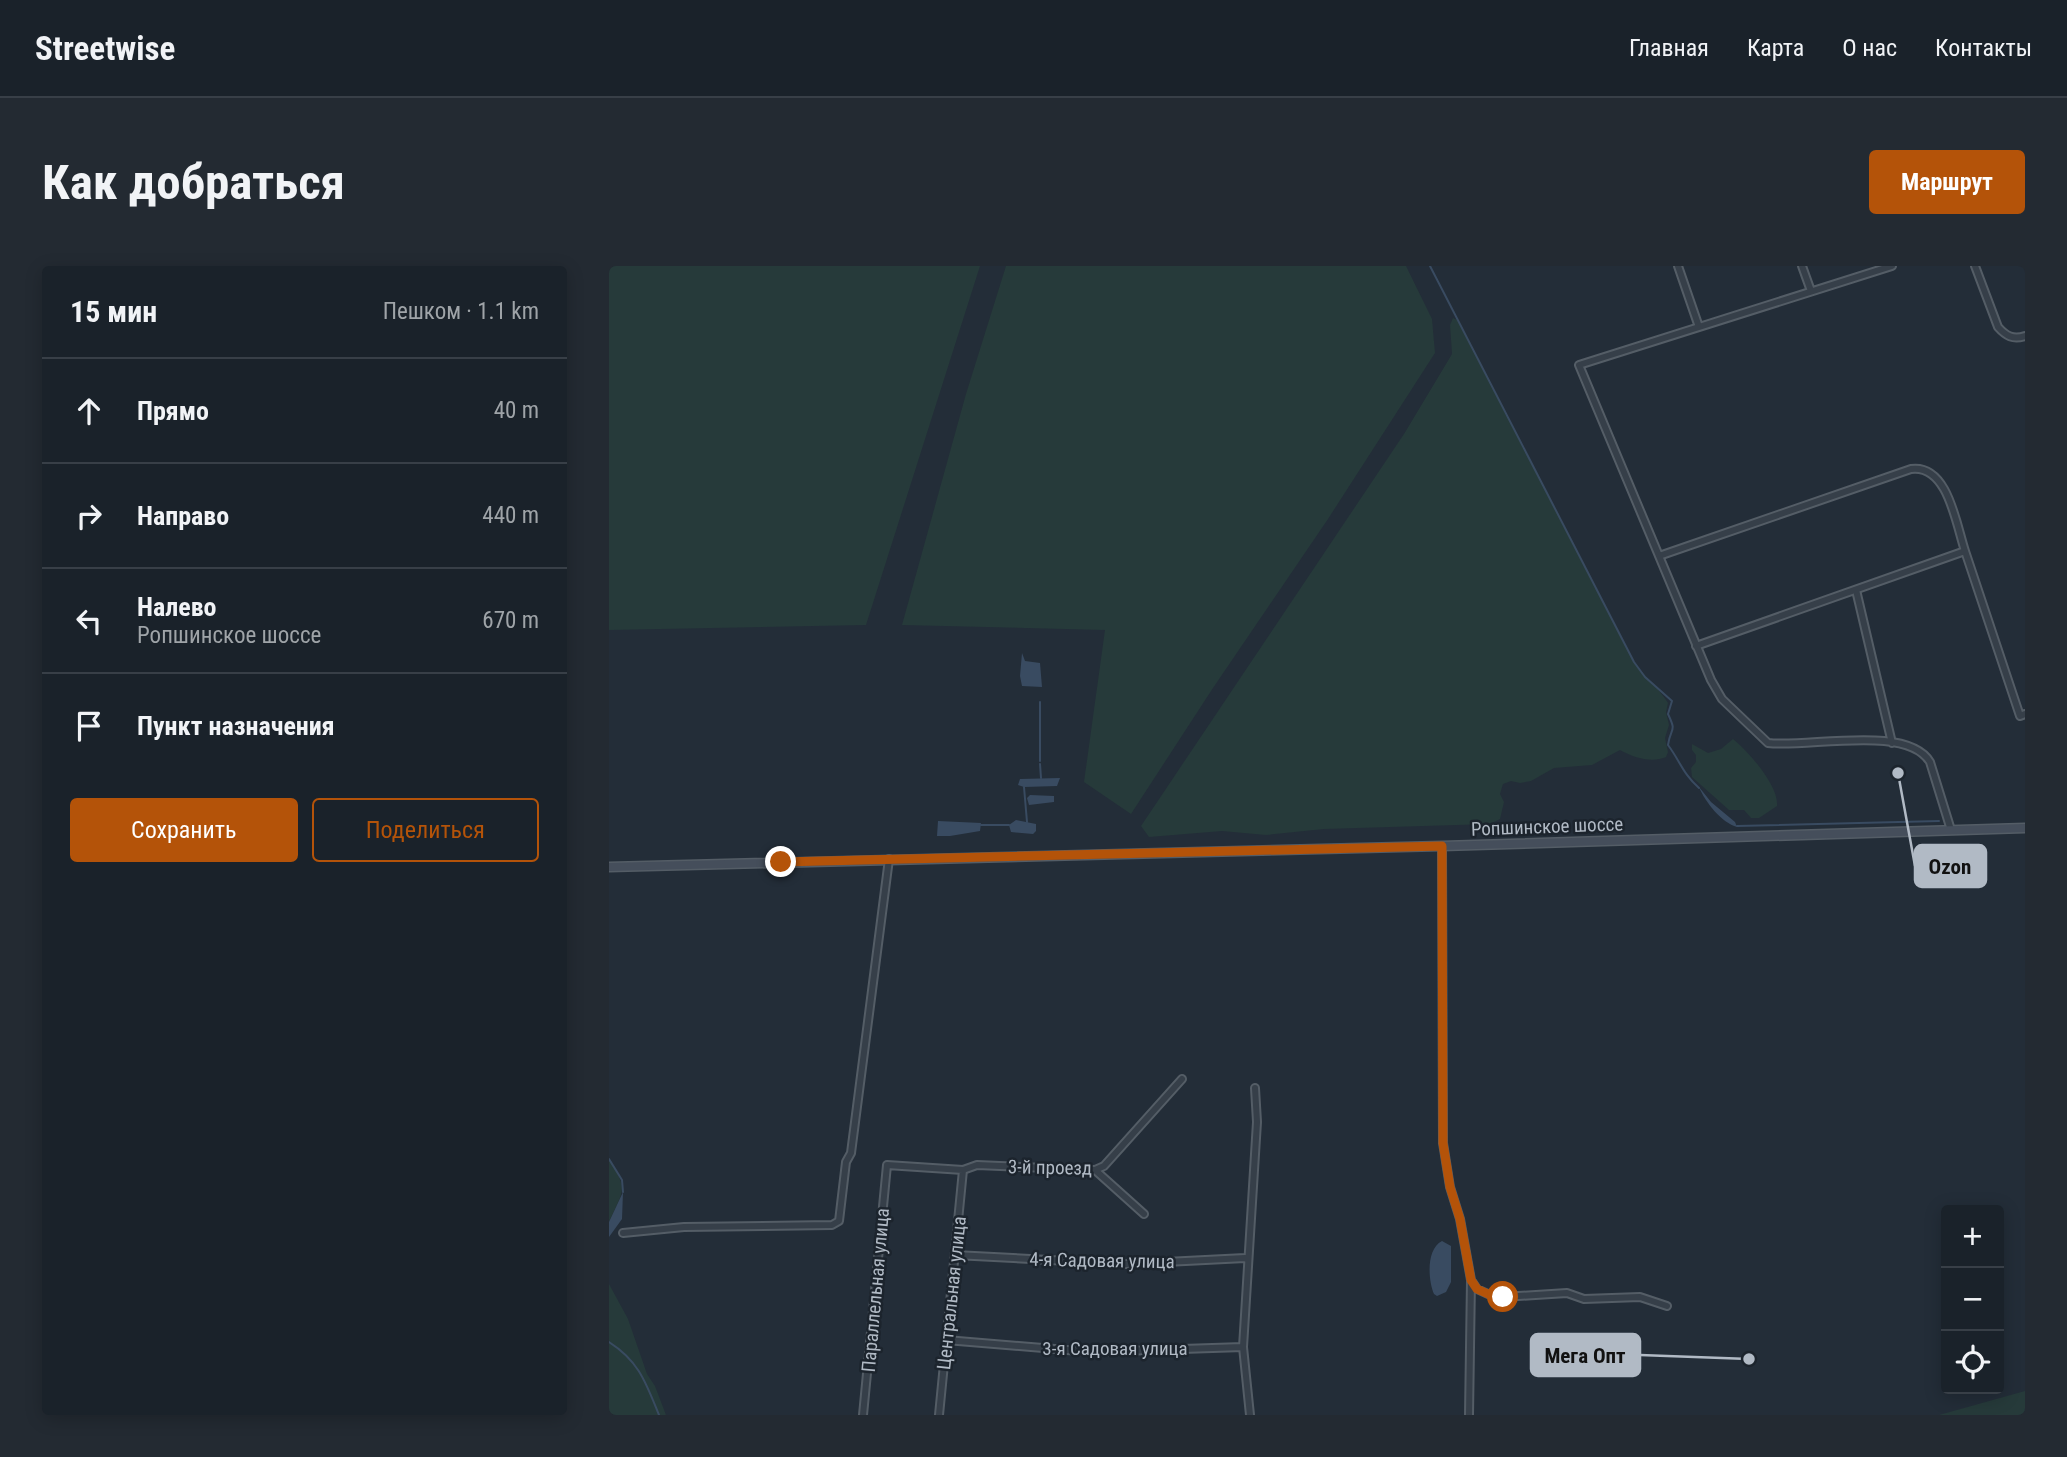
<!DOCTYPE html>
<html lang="ru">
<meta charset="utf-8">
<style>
body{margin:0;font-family:"Roboto Condensed",sans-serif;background:#232a32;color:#f1f3f6}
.controls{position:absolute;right:21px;bottom:21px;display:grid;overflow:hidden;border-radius:7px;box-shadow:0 4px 18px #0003}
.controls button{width:63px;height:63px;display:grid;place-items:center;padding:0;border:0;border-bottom:2px solid #383f47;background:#1a222a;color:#f1f3f6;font:35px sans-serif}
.stop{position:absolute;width:21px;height:21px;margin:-16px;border:5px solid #b45309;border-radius:50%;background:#fff}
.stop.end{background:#b45309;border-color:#fff;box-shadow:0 2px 7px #0008}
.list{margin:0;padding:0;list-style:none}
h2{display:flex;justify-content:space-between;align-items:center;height:91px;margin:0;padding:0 28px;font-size:30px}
h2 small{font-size:23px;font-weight:400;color:#9fa4a8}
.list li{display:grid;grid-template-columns:46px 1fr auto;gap:21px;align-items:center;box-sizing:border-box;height:105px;padding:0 28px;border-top:2px solid #383f47}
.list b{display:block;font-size:26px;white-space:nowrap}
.list p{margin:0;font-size:23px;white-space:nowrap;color:#9fa4a8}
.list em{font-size:23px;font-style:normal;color:#9fa4a8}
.actions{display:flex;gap:14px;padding:21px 28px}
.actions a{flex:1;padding:16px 0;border:2px solid #b45309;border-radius:7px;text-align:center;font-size:24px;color:#b45309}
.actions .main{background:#b45309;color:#fff}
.icon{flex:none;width:38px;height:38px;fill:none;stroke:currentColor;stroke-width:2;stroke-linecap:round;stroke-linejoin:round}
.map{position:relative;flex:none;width:1416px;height:1149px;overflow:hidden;border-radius:7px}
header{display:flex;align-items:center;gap:42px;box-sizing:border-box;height:98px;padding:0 35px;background:#1a222a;border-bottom:2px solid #383f47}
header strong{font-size:33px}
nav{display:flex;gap:38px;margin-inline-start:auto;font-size:24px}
.intro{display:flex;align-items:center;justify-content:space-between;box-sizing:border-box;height:168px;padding:0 42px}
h1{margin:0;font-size:49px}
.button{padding:18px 32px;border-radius:7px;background:#b45309;color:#fff;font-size:24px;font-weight:700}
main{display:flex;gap:42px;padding:0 42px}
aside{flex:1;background:#1a222a;border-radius:7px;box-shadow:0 4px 18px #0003}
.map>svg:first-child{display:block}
.green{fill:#263a3a}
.water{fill:#394b61}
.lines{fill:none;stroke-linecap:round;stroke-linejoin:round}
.stream{stroke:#394b61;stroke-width:2}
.minor-casing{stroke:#545d66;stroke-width:10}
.secondary-casing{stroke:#545d66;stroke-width:11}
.minor{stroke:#363f49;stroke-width:6}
.secondary{stroke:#454e5b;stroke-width:8}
.route{stroke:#b45309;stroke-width:9}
.labels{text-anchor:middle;stroke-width:5;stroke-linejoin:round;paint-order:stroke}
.street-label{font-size:19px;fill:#b1bac5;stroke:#1c242d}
.leader{fill:none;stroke:#b1bac5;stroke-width:2.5}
.callout-dot{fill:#b1bac5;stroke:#1c242d;stroke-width:2.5}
.callout{fill:#b1bac5;stroke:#b1bac5;stroke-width:2.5}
.callout-label{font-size:21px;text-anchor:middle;font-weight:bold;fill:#111}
</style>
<header>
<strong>Streetwise</strong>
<nav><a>Главная</a><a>Карта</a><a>О нас</a><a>Контакты</a></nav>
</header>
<div class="intro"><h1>Как добраться</h1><a class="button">Маршрут</a></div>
<main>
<aside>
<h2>15 мин<small>Пешком · 1.1 km</small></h2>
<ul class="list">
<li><svg class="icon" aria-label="ahead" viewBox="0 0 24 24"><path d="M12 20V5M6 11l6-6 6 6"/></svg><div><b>Прямо</b></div><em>40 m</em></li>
<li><svg class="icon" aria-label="right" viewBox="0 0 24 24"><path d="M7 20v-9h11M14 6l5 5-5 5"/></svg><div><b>Направо</b></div><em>440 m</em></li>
<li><svg class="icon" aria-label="left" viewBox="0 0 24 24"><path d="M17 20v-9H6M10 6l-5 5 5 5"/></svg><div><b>Налево</b><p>Ропшинское шоссе</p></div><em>670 m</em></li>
<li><svg class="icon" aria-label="arrive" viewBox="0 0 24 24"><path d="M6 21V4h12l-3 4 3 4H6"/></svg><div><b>Пункт назначения</b></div></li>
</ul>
<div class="actions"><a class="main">Сохранить</a><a>Поделиться</a></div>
</aside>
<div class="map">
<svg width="1416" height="1149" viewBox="0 0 1416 1149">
<rect width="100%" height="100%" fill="#232d38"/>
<!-- green -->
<path class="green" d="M0,0h371l-114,359 -257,5z
M397,0h400l26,53 3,34 -107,166 -115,169 -82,126 -47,-32 21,-152 -203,-5 64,-231z
M844,52l6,3 175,341c11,15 24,25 34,41l-2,9 3,13 -4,13 3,14 -2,5c-14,6 -32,1 -46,-7l-28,15 -38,3 -23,13 -11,2 -9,-2 -8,3 -3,10 4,8 -4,17 -10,5 -166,5 -58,6 -44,-4 -73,6 -8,-11 263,-392 48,-80 -2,-29z
M1124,473c16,13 46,47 44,67l-18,12h-8l-7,-8h-15l-37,-33 -1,-9 5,-6v-7l-4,-5v-6l16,9 13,-4z
M0,893c20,32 14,31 0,63z
M0,1018l19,35 19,55 8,12 11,29h-57z
M1416,1125v24h-86z"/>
<!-- water -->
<path class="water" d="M413,387l3,8 15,2 2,24 -20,-1 -2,-10z
M451,512l-3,8 -33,1 -6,-2 2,-6z
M1090,521l12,15 24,20 2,5c-15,-4 -32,-25 -38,-40z
M421,529l24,1v6l-25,3 -2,-7z
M407,554l20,4v7l-3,3 -22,-2 -2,-7z
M329,555l43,2 -1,8 -30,5h-13z
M14,926l-1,27 -13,18v-15z
M833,975l9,5v36l-5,10 -9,4 -3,-2c-6,-14 -8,-45 8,-53z"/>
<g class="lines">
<!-- stream -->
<path class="stream" d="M821,0l204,396 11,15 27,24 -4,13c9,19 3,12 0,31 12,16 15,29 31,43
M431,436v59
M431,498l1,14
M415,521l3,35
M372,559h28
M1128,560l202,-5
M0,893l13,21 1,12
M0,1076c30,19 37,41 50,73"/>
<!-- minor casing -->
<g class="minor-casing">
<path id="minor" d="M1069,0l21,61
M1193,0l9,25
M1283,0l-313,99 132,315 11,19 46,44c40,5 139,-19 162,19l21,68
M1366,0l23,61c8,9 15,13 27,9
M1356,285l55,165 5,-2
M1050,290l252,-87c37,-5 45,55 54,82l-269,95
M1247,324l36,153
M833,580l1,297 7,44 10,32 11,61 -2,135
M354,904l14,-5 118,5 9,-4 78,-87
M486,904l49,44
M14,967l61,-6 148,-2 7,-4 7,-59 5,-9 38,-294
M346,989l171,9 119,-6 3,2
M862,1014l6,9 11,5 15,3 64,-4 17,6 56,-2 27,9
M337,1074l145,12 152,-5
M254,1149l24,-250 76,5
M330,1149l24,-245
M641,1149l-7,-68 14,-225 -2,-34"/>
</g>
<!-- secondary casing -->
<g class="secondary-casing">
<path id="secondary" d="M0,601l833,-21 583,-18"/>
</g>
<!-- minor -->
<use href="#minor" class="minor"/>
<!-- secondary -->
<use href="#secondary" class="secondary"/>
</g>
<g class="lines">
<!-- route -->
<path class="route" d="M172,596l661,-16 1,297 7,44 10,32 11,61 6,9 11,5 15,3"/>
</g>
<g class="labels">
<!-- street labels -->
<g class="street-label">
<text transform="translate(938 560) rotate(-2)" y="7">Ропшинское шоссе</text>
<text transform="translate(441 901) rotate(1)" y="7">3-й проезд</text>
<text transform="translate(493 994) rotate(1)" y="7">4-я Садовая улица</text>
<text transform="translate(266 1024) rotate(-85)" y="7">Параллельная улица</text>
<text transform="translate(342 1027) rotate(-84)" y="7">Центральная улица</text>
<text x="506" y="1089">3-я Садовая улица</text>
</g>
</g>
<!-- callouts -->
<path class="leader" d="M1289 507L1306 600M1140 1093L1031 1089"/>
<g class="callout-dot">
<circle cx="1289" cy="507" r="7"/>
<circle cx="1140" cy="1093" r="7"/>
</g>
<g class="callout">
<rect x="1306" y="579" width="71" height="42" rx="7"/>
<rect x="922" y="1068" width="109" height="42" rx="7"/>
</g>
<g class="callout-label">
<text x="1341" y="608">Ozon</text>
<text x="976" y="1097">Мега Опт</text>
</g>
</svg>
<div class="controls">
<button>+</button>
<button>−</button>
<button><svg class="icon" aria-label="locate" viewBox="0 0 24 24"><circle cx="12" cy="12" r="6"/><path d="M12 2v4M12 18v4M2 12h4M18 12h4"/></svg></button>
</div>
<div class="stop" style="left:894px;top:1031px"></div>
<div class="stop end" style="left:172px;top:596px"></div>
</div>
</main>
